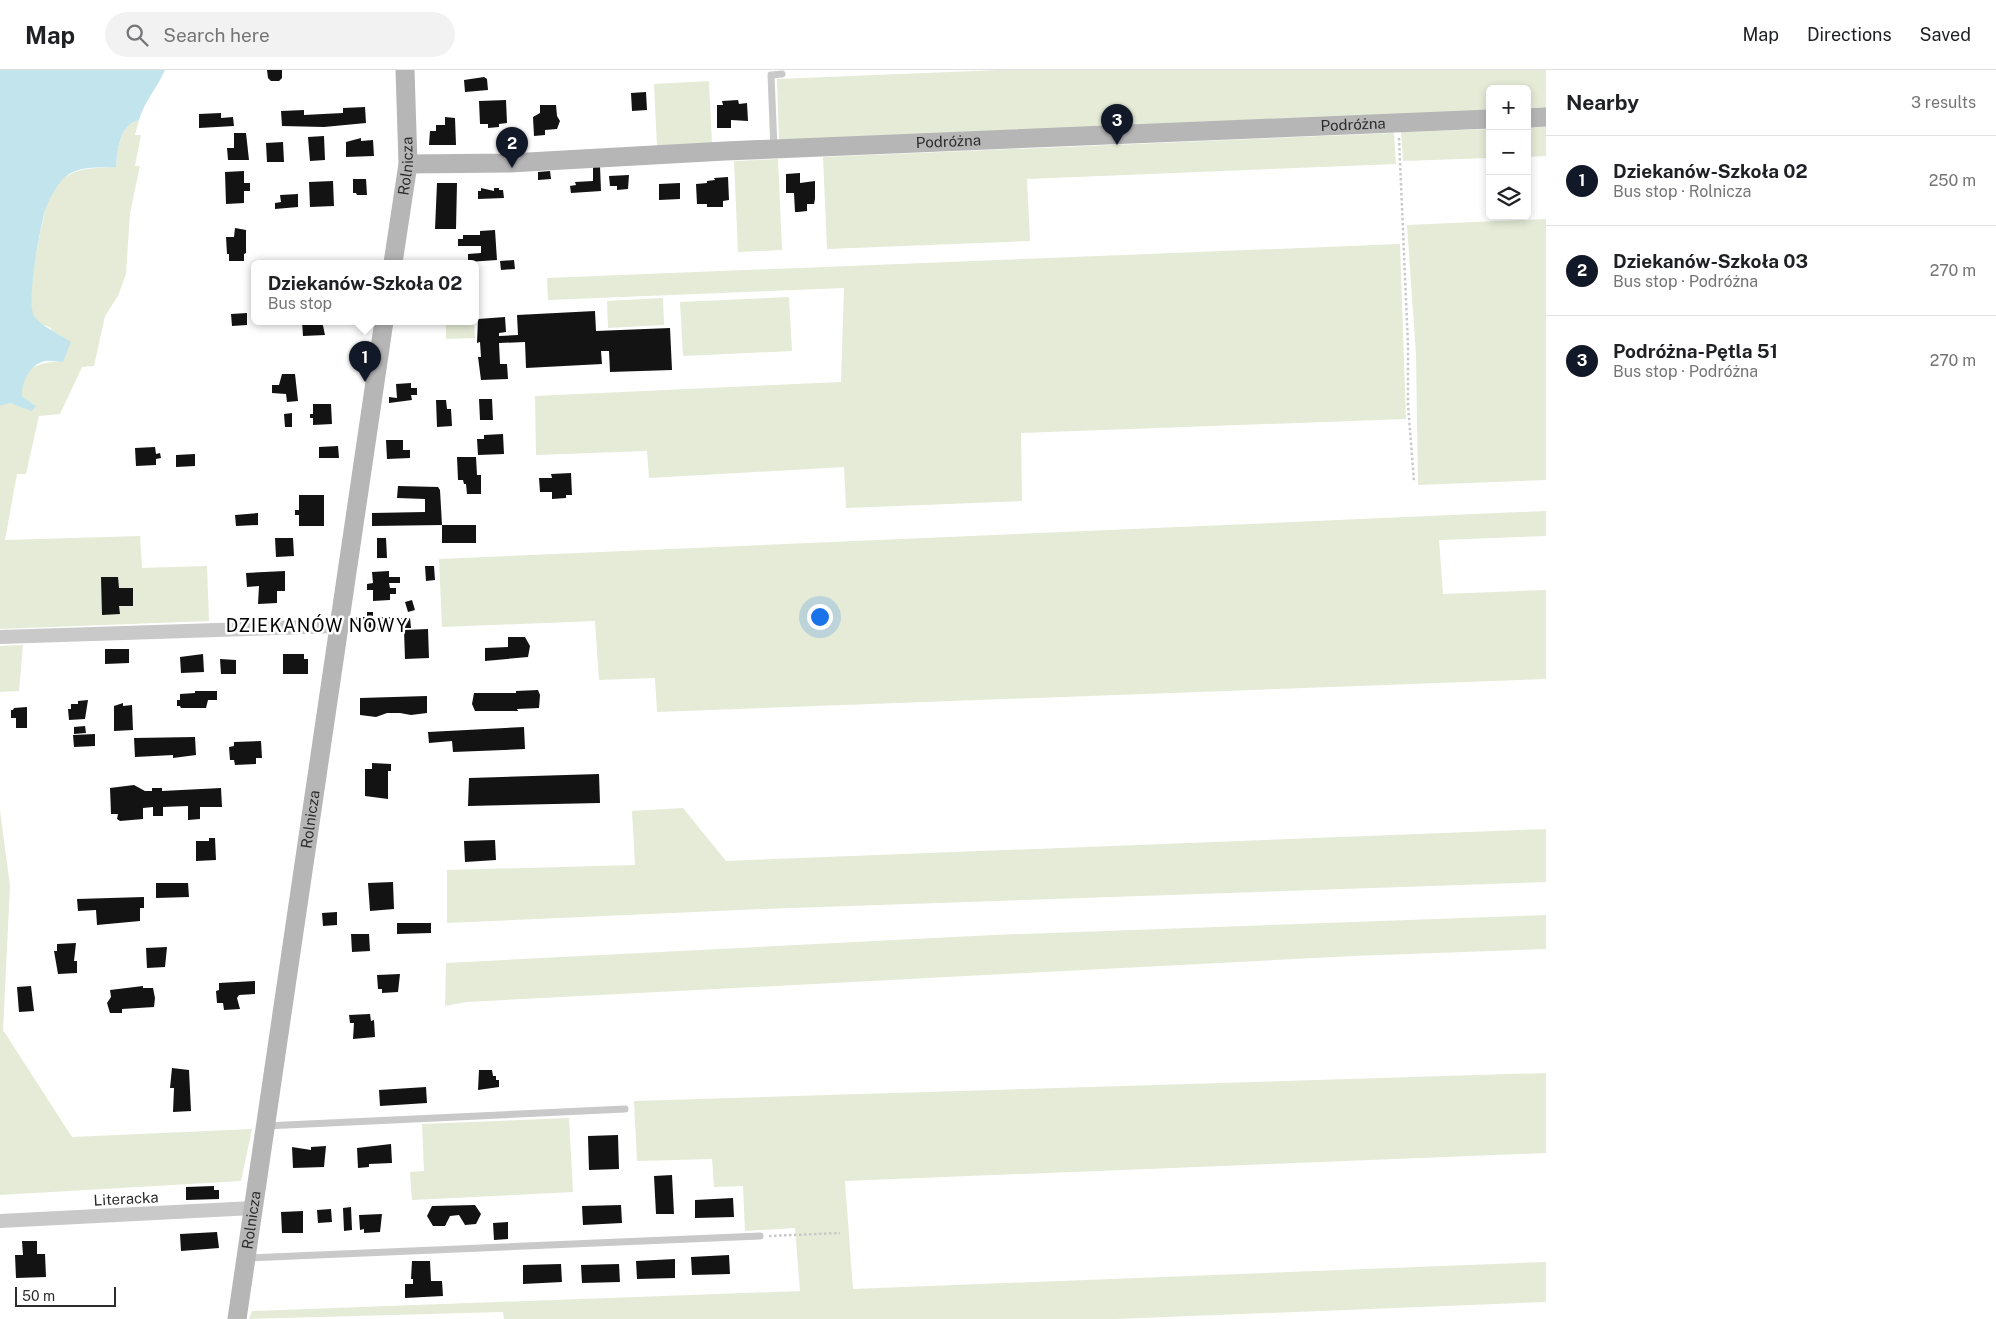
<!DOCTYPE html>
<meta charset="utf-8">
<style>
body{margin:0;font-family:"Public Sans",sans-serif;background:#f2f2f2;color:#202124}
.controls{position:absolute;right:15px;top:15px;display:grid;overflow:hidden;border-radius:8px;box-shadow:0 2px 8px #0003}
.controls button{width:45px;height:45px;display:grid;place-items:center;padding:0;border:0;border-bottom:1px solid #e0e0e0;background:#fff;color:#202124;font:25px sans-serif}
.scale{position:absolute;left:15px;bottom:12px;width:101px;box-sizing:border-box;padding-left:5px;border:2px solid #2c2c2c;border-top:0;font-size:14px;line-height:18px;white-space:nowrap;color:#2c2c2c;-webkit-text-stroke:4px #fff;paint-order:stroke}
.you{position:absolute;left:819px;top:546px;width:18px;height:18px;margin:-12px;border:4px solid #fff;border-radius:50%;background:#1a73e8;box-shadow:0 0 0 8px #1a73e833}
.badge{display:grid;place-items:center;width:32px;height:32px;border-radius:50%;background:#111827;color:#fff;font-size:16px;font-weight:700}
.pin{position:absolute;translate:-50% -41px;filter:drop-shadow(0 1px 2px #0008)}
.pin::after{content:'';position:absolute;top:26px;width:18px;height:15px;background:inherit;clip-path:polygon(0 0,100% 0,50% 100%)}
.popup{position:absolute;left:251px;top:190px;width:228px;height:65px;box-sizing:border-box;display:grid;place-content:center;border-radius:8px;background:#fff;filter:drop-shadow(0 1px 4px #0005);font-size:16px;white-space:nowrap;color:#757577}
.popup b{font-size:19px;color:#202124}
.popup::after{content:'';position:absolute;left:50%;top:100%;margin-left:-10px;border:10px solid transparent;border-top-color:#fff}
.list{margin:0;padding:0;list-style:none}
h2{display:flex;justify-content:space-between;align-items:center;height:65px;margin:0;padding:0 20px;font-size:21px}
h2 small{font-size:16px;font-weight:400;color:#757577}
.list li{display:grid;grid-template-columns:32px 1fr auto;gap:15px;align-items:center;box-sizing:border-box;height:90px;padding:0 20px;border-top:1px solid #e0e0e0}
.list b{display:block;font-size:19px;white-space:nowrap}
.list p{margin:0;font-size:16px;white-space:nowrap;color:#757577}
.list em{font-size:16px;font-style:normal;color:#757577}
.icon{flex:none;width:28px;height:28px;fill:none;stroke:currentColor;stroke-width:2;stroke-linecap:round;stroke-linejoin:round}
.map{position:relative;flex:none;width:1546px;height:1249px;overflow:hidden}
header{display:flex;align-items:center;gap:30px;box-sizing:border-box;height:70px;padding:0 25px;background:#fff;border-bottom:1px solid #e0e0e0}
header strong{font-size:24px}
nav{display:flex;gap:28px;margin-inline-start:auto;font-size:18px}
.search{width:350px;height:45px;background:#f2f2f2;display:flex;align-items:center;gap:12px;box-sizing:border-box;padding:0 18px;border-radius:28px;color:#757577;font-size:19px}
main{display:flex}
aside{flex:1;background:#fff}
.map>svg:first-child{display:block}
.green{fill:#e5ebd7}
.water{fill:#c1e4ed}
.building{fill:#131313}
.lines{fill:none;stroke-linecap:round;stroke-linejoin:round}
.path{stroke:#c9c9c9;stroke-width:2.5;stroke-dasharray:2.5 2.5;stroke-linecap:butt}
.lane{stroke:#c9c9c9;stroke-width:7}
.street{stroke:#c9c9c9;stroke-width:14}
.secondary{stroke:#b6b6b6;stroke-width:19}
.labels{text-anchor:middle;stroke-width:5;stroke-linejoin:round;paint-order:stroke}
.street-label{font-size:15px;fill:#2c2c2c;stroke:#fff}
.quarter-label{font-size:18px;letter-spacing:1px;fill:#000;stroke:#fff}
</style>
<header>
<strong>Map</strong>
<div class="search"><svg class="icon" aria-label="search" viewBox="0 0 24 24"><circle cx="10" cy="10" r="6"/><path d="M15 15l6 6"/></svg>Search here</div>
<nav><a>Map</a><a>Directions</a><a>Saved</a></nav>
</header>
<main>
<div class="map">
<svg width="1546" height="1249" viewBox="0 0 1546 1249">
<rect width="100%" height="100%" fill="#fff"/>
<!-- green -->
<path class="green" d="M999,0h547v40l-19,1v-22h-37v23l-711,29 -2,-62z
M709,11l3,63 -55,3 -3,-63z
M139,50l-4,15h6l-6,31h5l-10,47 -4,61 -8,22 -13,20 -11,50 -12,1 -22,47 -21,2 -13,58h-9l-12,66 135,-4 2,32 65,-2 2,55 -209,8v-223l9,-3 27,3 -14,-10c-2,-27 18,-36 41,-34l-12,-34c-7,-3 -15,-5 -18,-13 -7,-17 7,-84 12,-103 3,-12 11,-30 22,-36 15,-9 31,-8 49,-9 2,-18 3,-42 23,-47z
M1546,56v30l-19,1v-30z
M1490,59v29l-87,3 -2,-29z
M1394,63l2,31 -369,15 3,62 -203,8 -4,-92z
M778,89l4,91 -44,2 -4,-91z
M1546,149v261l-128,5 -2,-131 -9,-129z
M1400,174l6,175 -385,14 1,68 -176,7 -2,-41 -195,11 -2,-27 -111,4 -1,-59 306,-14 3,-94 -296,12 -1,-22z
M789,227l3,54 -109,5 -3,-54z
M663,228l1,27 -56,3 -1,-27z
M446,251h28l1,17 -29,1z
M1546,441v25l-107,4 4,54 103,-4v89l-889,33 -2,-34 -56,2 -4,-59 -153,6 -3,-68z
M23,575l-4,46 -19,1v-46z
M683,738l43,53 820,-32v53l-784,27 -315,14v-53l188,-5 -3,-54z
M0,740l10,76 -7,144 69,107 180,-8 -11,52 -241,14z
M1546,845v34l-193,7 -887,46 -21,4 1,-43 547,-28z
M1546,1003v80l-701,28 8,108 693,-27v40l-430,17h-612l-1,-7 -254,7 3,-8 548,-20 -5,-63 -50,3 -2,-45 -29,1 -2,-28 -75,2 -3,-60z
M569,1048l4,74 -161,8 -2,-28 14,-1 -2,-47z"/>
<!-- water -->
<path class="water" d="M0,0h165c-8,18 -21,32 -26,50 -20,5 -21,29 -23,47 -17,1 -38,-2 -52,11 -8,8 -15,21 -19,33 -5,17 -19,91 -11,105 4,8 28,20 37,26l-8,20c-6,0 -12,-2 -17,-1 -15,2 -25,21 -24,35l14,10 -4,5 -22,-8 -10,3z"/>
<!-- building -->
<path class="building" d="M267,0h15v8l-3,3h-8l-3,-3z
M484,7l3,2 1,11 -23,2 -1,-12z
M646,22l1,18 -15,1 -1,-18z
M506,30l1,23 -8,1v3l-11,1v-4h-8l-1,-23z
M738,30l1,4 8,-1 1,18 -17,-1v8h-14v-23h6l-1,-4z
M540,35h16l1,11 3,5 -3,8 -12,1v5l-11,1 -1,-19 7,-4z
M365,37l1,16 -42,4 -42,-1 -1,-15 23,-1v5l19,-1 20,-1v-5z
M221,43v5l12,-1 1,9 -35,2v-14z
M445,47l10,1 1,27h-27l1,-14h6v-6h9z
M234,63h12l3,27h-21l-1,-12h7z
M324,66l1,24 -15,1 -2,-24z
M361,68v3l12,-1 1,16 -28,1v-15z
M283,72l1,20h-17l-1,-19z
M593,96h7l1,25 -30,2 -1,-7 6,-1 -1,-3 18,-1z
M244,101v12h6v8h-6v12l-18,1 -1,-32z
M550,101l1,8 -13,1v-8z
M800,103v10l15,-2v18l-1,5h-7v7l-9,1h-3l-1,-19h-8v-19z
M629,105l-1,14 -11,1v-4h-7l-1,-10z
M728,107l1,23 -6,1v6h-16v-3h-10l-1,-20 11,-1v-2l8,-1 -1,-2z
M353,109h13l1,16h-10l-1,-2h-3z
M333,111l1,25 -24,1 -1,-25z
M437,113h20l-1,46h-21z
M680,113v16l-21,1v-16z
M481,118l13,3v-3h5v2h4l1,8 -26,1v-8h3z
M298,124v13l-23,2v-6l6,-1 -1,-7z
M235,158l11,2v23l-2,1v7h-15v-7h-2l-1,-17h8z
M495,160l2,30 -29,2v-8l13,-1v-7h-23v-7h5v-4h17v-4z
M514,190l1,9 -14,1 -1,-9z
M595,241l1,20 74,-3 2,42 -62,2 -1,-21h-8l1,13 -76,4 -1,-26 -26,1 1,21h7l1,15 -27,1 -3,-23h3l-1,-15 -3,1 1,-24 27,-2 1,15 -7,1v3l19,-1 -1,-20z
M247,243v12l-15,1 -1,-12z
M302,251h20l3,14 -22,1z
M282,304h13l3,27 -11,1 -1,-8 -14,-1v-8h7z
M411,313v5h6v7h-6l1,5 -23,3v-6l8,1 -1,-14z
M479,329h13l1,21h-13z
M436,330h10l1,9h4l1,17 -15,1z
M313,334h18l1,20 -19,1v-7h-3v-4h3z
M292,343v14h-7l-1,-13z
M503,364l1,20 -26,1 -1,-16h7v-4z
M386,370h17v10h7v8l-23,1z
M338,376l1,12h-20v-11z
M155,377l1,7 4,-1 1,5 -5,1v6l-20,1 -1,-18z
M195,384v12l-19,1v-12z
M457,387h19l1,18h4v19h-14l-1,-10h-2l-1,-4h-5z
M571,403l1,22h-6v3l-14,1v-7h-12l-1,-14h13l-1,-4z
M398,416l40,1 2,3 2,35 -70,1v-13l53,-1v-13l-28,-1z
M299,425h25v31h-25v-11h-4v-5h4z
M258,443v12l-22,1 -1,-11z
M442,455h34v18h-34z
M275,468h18l1,18 -18,1z
M377,468h9l1,20h-10z
M425,496h9l1,14 -9,1z
M285,501v20h-8v12l-19,1 1,-18 -12,1 -1,-14z
M389,501v6h11v6h-11l1,5h6v6h-6v6l-17,1v-11h-6v-6l6,-1 -1,-11z
M101,507h17l1,11h14v18h-14l1,8 -18,1z
M412,530l3,10 -7,2 -3,-10z
M367,542h6v5h18l1,12 -36,1v-13h11z
M399,548h11l1,10h-11z
M428,559l1,29 -24,1 -1,-29z
M508,567h17l5,9 -2,11 -43,4v-13l23,-1z
M105,579h24v14l-24,1z
M203,584l1,18 -23,1 -1,-16z
M283,584h21v5h4v15h-25z
M220,589l16,1v14h-15z
M538,620l2,5 -1,13 -22,1 1,2h-43l-3,-7 2,-11h42v-2z
M195,621h22v9h-9l-2,8h-25l-1,-2h-3v-6h3v-6l15,-1z
M427,626v17l-16,2 -11,-2h-13l-11,4 -16,-2v-17z
M88,630l-3,19 -16,1 -1,-11h3v-5h7v-3z
M123,633v3l9,-1 1,25 -19,1v-25z
M27,637v21h-11v-10h-5v-8h2l1,-2z
M85,656l1,7 -12,1v-7z
M524,657l1,22 -72,3 -1,-11 -23,2 -1,-11z
M95,664v12l-21,1 -1,-12z
M195,667l1,18 -23,3v-3l-38,2 -1,-19z
M261,671l1,17h-6v6l-21,1 -1,-5h-4l-1,-13 5,-1v-4z
M372,693l19,1v7h-3v28l-23,-3v-27h7z
M599,704l1,29 -132,3 1,-28z
M134,715l11,6h7v-3h10v3l59,-3 1,19h-22v12l-12,1v-14l-25,1v9h-10v-9l-10,1v11l-23,2 -3,-2 1,-5h-7l-1,-26z
M209,768h6l1,22 -20,1v-20h13z
M495,770l1,20 -31,2 -1,-21z
M393,812l1,27 -24,2 -2,-28z
M156,813h32l1,14 -33,1z
M144,827v11h-4v13l-43,4 -1,-15 -18,1 -1,-12z
M337,842v13l-14,1 -1,-13z
M397,853h34v10l-34,1z
M351,864h18l1,17 -18,1z
M76,873l-2,18h3v12l-19,1 -4,-23h3v-7z
M167,877l-2,20 -18,1 -1,-20z
M400,904l-2,18 -16,1v-4h-4l-1,-14z
M255,911v13l-16,1 -2,3 3,11 -16,1 -1,-7h-6l-1,-12 3,-1v-7z
M31,916l3,25 -15,1 -2,-25z
M143,916v2h10l2,10 -1,9 -32,2v4h-12l-3,-10 4,-6 -1,-7z
M370,944l1,7 3,-1 1,17 -22,2 1,-16h-4l-1,-8z
M172,998l17,2 2,41 -18,1 1,-24h-4z
M479,1000h13l1,6h3v4h3v7l-21,3z
M426,1017l1,16 -47,3 -1,-16z
M618,1065l1,34 -30,1 -1,-34z
M391,1074l1,19 -23,1v3l-11,1 -1,-20z
M326,1076l-2,21 -31,1 -1,-21 19,3v-3z
M672,1105l2,39h-18l-2,-38z
M214,1116v4h5v9l-33,1v-13z
M733,1128l1,19 -39,1v-18z
M475,1135l6,9 -5,10 -11,1 -6,-10 -9,1 -5,10h-12l-6,-10 5,-10z
M621,1135l1,18 -39,2 -1,-19z
M351,1137l1,23 -8,1 -1,-23z
M331,1139l1,13 -14,1 -1,-13z
M303,1141v22h-21l-1,-21z
M382,1144l-2,18 -16,1v-4l-4,1 -1,-15z
M508,1152v17l-14,1 -1,-17z
M217,1162l2,16 -38,3 -1,-17z
M22,1171h15v13h8l1,23 -30,1 -1,-23h8z
M729,1185l1,19 -38,1 -1,-18z
M675,1189v19l-38,1 -1,-18z
M412,1191h18l1,20h11l1,15 -38,2v-14h8v-5h-2z
M561,1194l1,18 -39,2v-19z
M619,1194l1,18 -38,1 -1,-18z"/>
<g class="lines">
<!-- path -->
<path class="path" d="M1399,68l9,208v59l6,76
M769,1166l71,-3"/>
<!-- lane -->
<path class="lane" d="M774,79l-3,-74 11,-1
M265,1056l360,-17
M248,1188l512,-22"/>
<!-- street -->
<path class="street" d="M0,567l338,-11
M0,1151l253,-13"/>
<!-- secondary -->
<g class="secondary">
<path d="M1527,48l19,-1"/>
<path id="s1" d="M408,94l102,-1 215,-12 765,-32"/>
<path id="s2" d="M393,193l15,-99 -3,-94"/>
<path id="s3" d="M237,1249l147,-998"/>
</g>
</g>
<g class="labels">
<!-- street labels -->
<g class="street-label">
<text dy="5" stroke="none"><textPath href="#s1" startOffset="946">Podróżna</textPath></text>
<text dy="5" stroke="none"><textPath href="#s1" startOffset="541">Podróżna</textPath></text>
<text dy="5" stroke="none"><textPath href="#s2" startOffset="98">Rolnicza</textPath></text>
<text dy="5" stroke="none"><textPath href="#s3" startOffset="505">Rolnicza</textPath></text>
<text transform="translate(126 1129) rotate(-3)" y="5">Literacka</text>
<text dy="5" stroke="none"><textPath href="#s3" startOffset="100">Rolnicza</textPath></text>
</g>
<!-- quarter labels -->
<g class="quarter-label">
<text x="317" y="562">DZIEKANÓW NOWY</text>
</g>
</g>
</svg>
<div class="controls">
<button>+</button>
<button>−</button>
<button><svg class="icon" aria-label="layers" viewBox="0 0 24 24"><path d="M12 4l9 5-9 5-9-5zM3 14l9 5 9-5"/></svg></button>
</div>
<div class="scale">50 m</div>
<div class="you"></div>
<div class="pin badge" style="left:365px;top:312px">1</div>
<div class="popup"><b>Dziekanów-Szkoła 02</b>Bus stop</div>
<div class="pin badge" style="left:512px;top:98px">2</div>
<div class="pin badge" style="left:1117px;top:75px">3</div>
</div>
<aside>
<h2>Nearby<small>3 results</small></h2>
<ul class="list">
<li><span class="badge">1</span><div><b>Dziekanów-Szkoła 02</b><p>Bus stop · Rolnicza</p></div><em>250 m</em></li>
<li><span class="badge">2</span><div><b>Dziekanów-Szkoła 03</b><p>Bus stop · Podróżna</p></div><em>270 m</em></li>
<li><span class="badge">3</span><div><b>Podróżna-Pętla 51</b><p>Bus stop · Podróżna</p></div><em>270 m</em></li>
</ul>
</aside>
</main>
